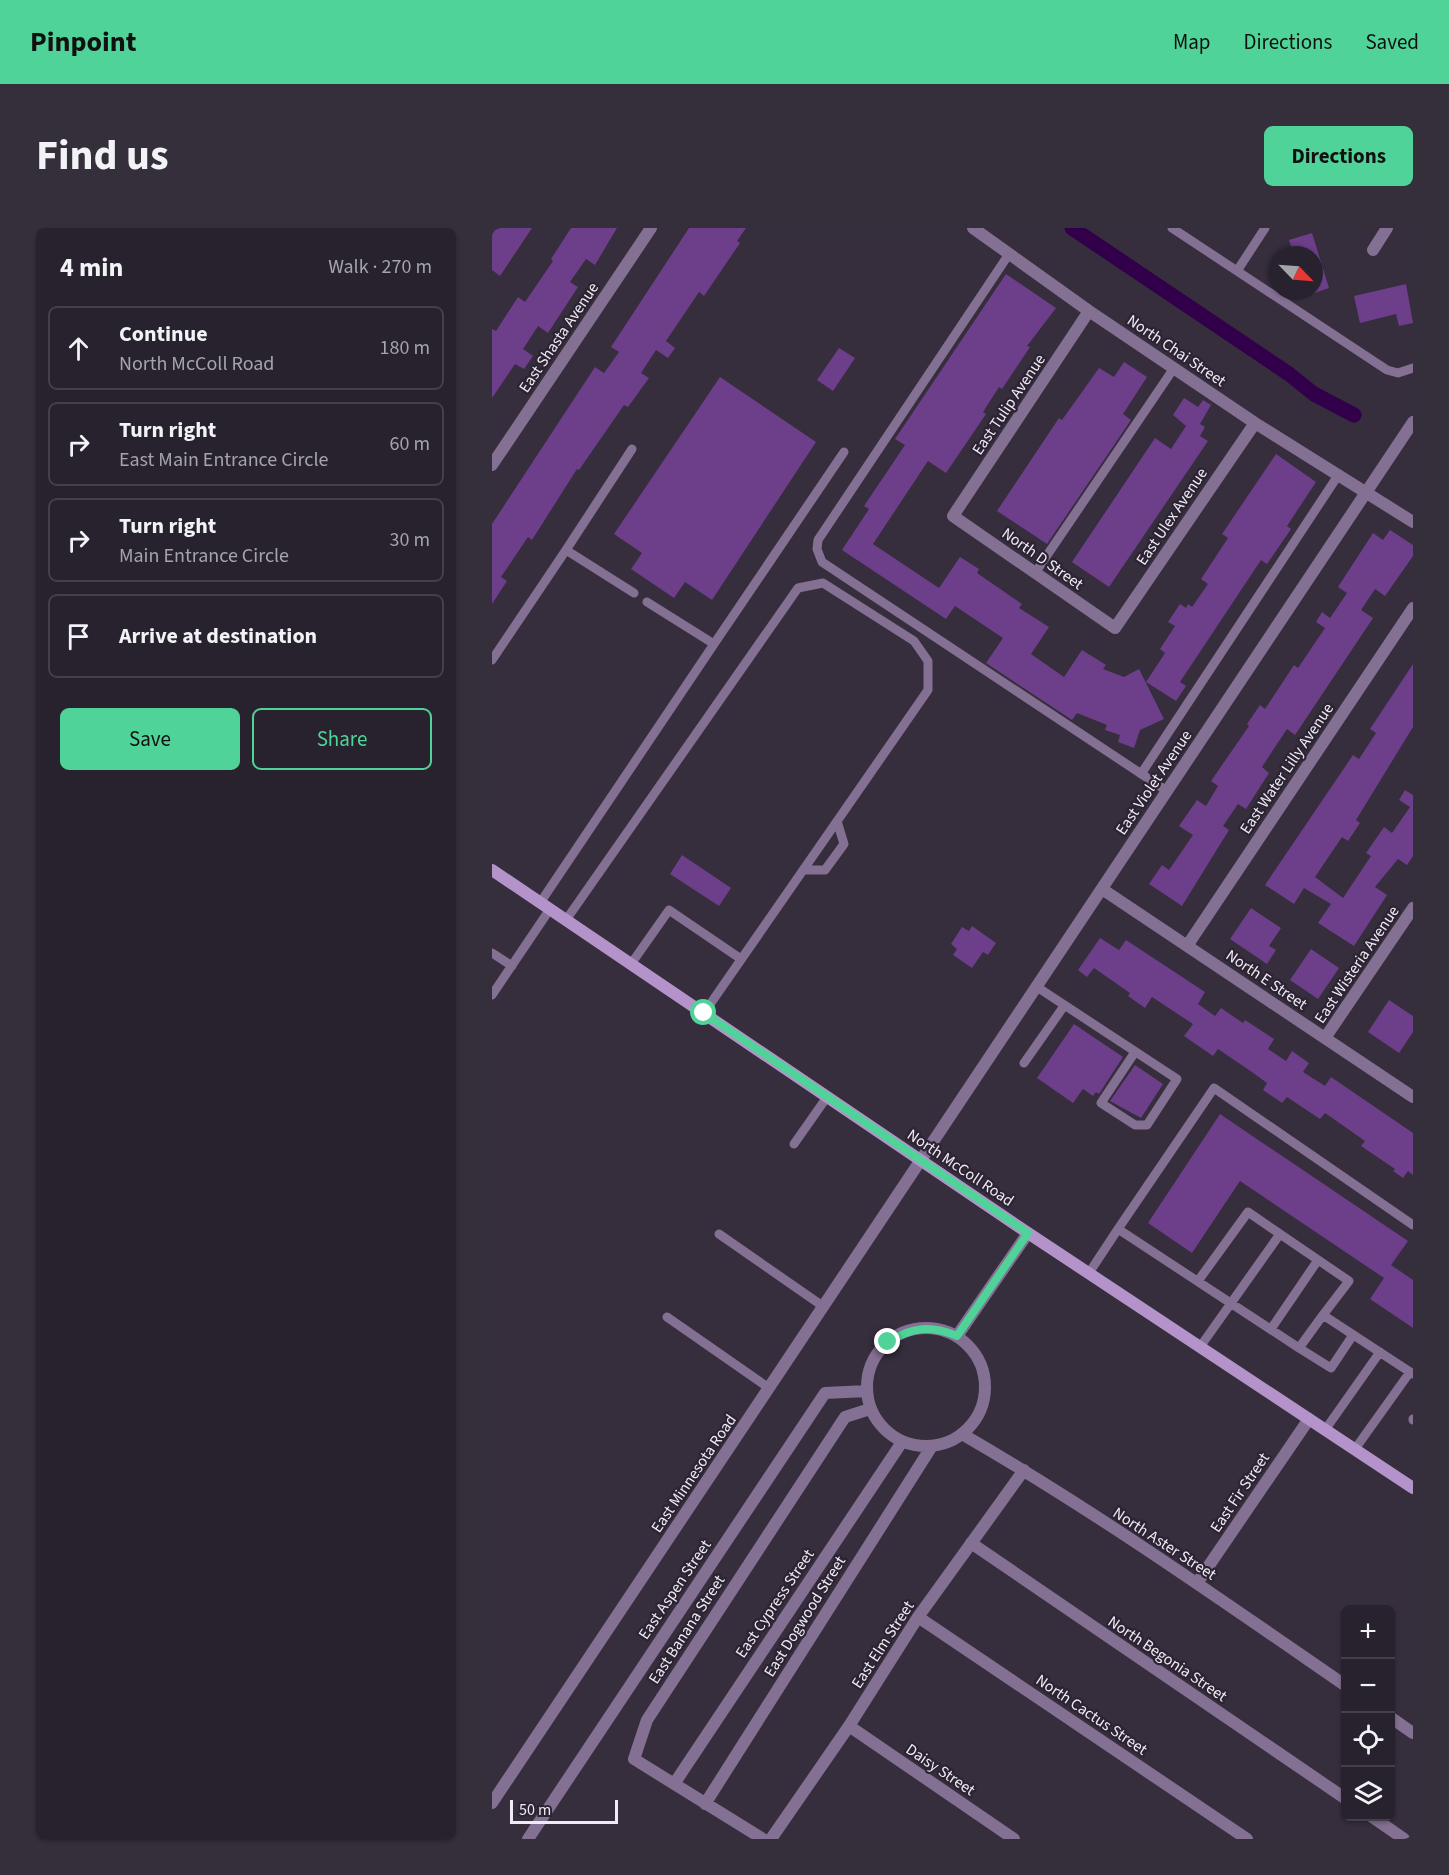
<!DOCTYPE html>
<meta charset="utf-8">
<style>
body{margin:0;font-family:"Source Sans 3",sans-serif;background:#342f3a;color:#f1f3f6}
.controls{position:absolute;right:18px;bottom:18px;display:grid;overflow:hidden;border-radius:9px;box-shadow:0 2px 4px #0004}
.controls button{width:54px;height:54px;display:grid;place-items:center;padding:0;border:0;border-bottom:2px solid #443f4a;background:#28222e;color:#f1f3f6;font:30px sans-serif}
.compass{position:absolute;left:777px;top:18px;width:54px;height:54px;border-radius:50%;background:#28222e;box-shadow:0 2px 4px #0004;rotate:115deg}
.scale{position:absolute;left:18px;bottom:15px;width:108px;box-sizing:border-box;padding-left:6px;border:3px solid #f0eaf4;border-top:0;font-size:16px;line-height:21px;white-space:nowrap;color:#f0eaf4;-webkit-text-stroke:4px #2c2333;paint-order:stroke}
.stop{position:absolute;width:18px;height:18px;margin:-14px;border:4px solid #50d398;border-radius:50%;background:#fff}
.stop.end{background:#50d398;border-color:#fff;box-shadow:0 2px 6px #0008}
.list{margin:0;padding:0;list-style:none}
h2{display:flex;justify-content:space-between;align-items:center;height:78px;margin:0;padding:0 24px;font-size:26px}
h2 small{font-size:20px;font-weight:400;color:#a5a4aa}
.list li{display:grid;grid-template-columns:39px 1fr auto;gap:18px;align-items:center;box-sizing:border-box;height:84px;margin:0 12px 12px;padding:0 12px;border:2px solid #443f4a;border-radius:9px}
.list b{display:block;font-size:22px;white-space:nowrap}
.list p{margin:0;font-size:20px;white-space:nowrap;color:#a5a4aa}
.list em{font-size:20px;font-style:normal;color:#a5a4aa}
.actions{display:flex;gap:12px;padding:18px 24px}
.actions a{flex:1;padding:14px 0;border:2px solid #50d398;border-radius:9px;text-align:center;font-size:21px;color:#50d398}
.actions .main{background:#50d398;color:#111}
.icon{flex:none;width:33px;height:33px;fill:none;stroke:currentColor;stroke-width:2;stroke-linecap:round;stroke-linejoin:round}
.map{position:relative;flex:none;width:921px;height:1611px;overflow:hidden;border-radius:9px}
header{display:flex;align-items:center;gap:36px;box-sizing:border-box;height:84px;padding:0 30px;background:#50d398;color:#111}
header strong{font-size:28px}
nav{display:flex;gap:33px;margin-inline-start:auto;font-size:21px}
.intro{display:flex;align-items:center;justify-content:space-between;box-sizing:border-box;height:144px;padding:0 36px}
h1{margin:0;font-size:42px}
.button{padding:15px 27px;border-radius:9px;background:#50d398;color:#111;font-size:21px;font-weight:700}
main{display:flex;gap:36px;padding:0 36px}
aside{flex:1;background:#28222e;border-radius:9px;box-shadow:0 2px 4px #0004}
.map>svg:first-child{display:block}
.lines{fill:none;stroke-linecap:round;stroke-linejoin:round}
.canal{stroke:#32004b;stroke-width:15}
.building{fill:#6d3e8a}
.service{stroke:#847093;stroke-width:9}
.minor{stroke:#847093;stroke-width:12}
.tertiary{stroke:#847093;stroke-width:12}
.secondary{stroke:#b393ca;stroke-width:12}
.route{stroke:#50d398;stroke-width:8}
.labels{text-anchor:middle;stroke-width:4.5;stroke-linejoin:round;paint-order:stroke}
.street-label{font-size:16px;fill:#f0eaf4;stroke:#2c2333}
</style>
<header>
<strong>Pinpoint</strong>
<nav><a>Map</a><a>Directions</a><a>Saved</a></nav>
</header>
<div class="intro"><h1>Find us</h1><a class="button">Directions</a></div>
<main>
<aside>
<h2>4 min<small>Walk · 270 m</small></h2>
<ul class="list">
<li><svg class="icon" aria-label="ahead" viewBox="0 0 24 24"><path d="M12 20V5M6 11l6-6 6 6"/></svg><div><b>Continue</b><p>North McColl Road</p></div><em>180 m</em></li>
<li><svg class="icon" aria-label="right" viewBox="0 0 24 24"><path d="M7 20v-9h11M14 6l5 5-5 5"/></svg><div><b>Turn right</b><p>East Main Entrance Circle</p></div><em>60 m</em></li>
<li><svg class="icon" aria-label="right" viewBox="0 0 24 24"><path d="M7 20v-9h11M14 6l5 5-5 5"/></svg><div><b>Turn right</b><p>Main Entrance Circle</p></div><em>30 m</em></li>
<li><svg class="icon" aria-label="arrive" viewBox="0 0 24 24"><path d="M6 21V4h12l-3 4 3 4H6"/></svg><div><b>Arrive at destination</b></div></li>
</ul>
<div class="actions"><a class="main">Save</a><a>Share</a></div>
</aside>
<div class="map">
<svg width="921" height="1611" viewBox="0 0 921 1611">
<rect width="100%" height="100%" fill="#362d3d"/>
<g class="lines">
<!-- canal -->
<path class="canal" d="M580,0l217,146 25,20 40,21"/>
</g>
<!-- building -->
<path class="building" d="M0,0h40l-32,48 -8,-6z
M79,0h46l-22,37 -9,-6 -16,23 8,5 -30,46 -10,-7 -15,23 10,7 -9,13 -9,-5 -23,34v-69l4,2 22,-34 7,5 28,-41 -2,-2z
M197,0h57l-9,13 3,2 -36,53 -5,-4 -33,49 9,7 -7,10 -12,-8 -15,23 8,5 -21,29 -4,-2 -45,65 -2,-1 -45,71 -4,-3 -27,40 6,4 -15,23v-80l103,-157 9,6 15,-21 -8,-5z
M820,5l17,55 -15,5v-38h-20l-5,-15z
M514,46l50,34 -29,38 3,1 -28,42 -3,-2 -16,25 3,2 -40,59 -18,-12 -55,83 66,44 21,-31 19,12 -2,4 45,31 -3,4 30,19 -18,27 33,23 18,-27 24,15 -3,4 21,8 15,-8 25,50 -24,11 -6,18 -16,-6 2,-7 -15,-5 2,-5 -30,-12 -5,7 -86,-57 17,-25 -48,-32 -9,13 -104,-69 27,-41 -5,-3 41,-61 -10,-6z
M914,56l7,39 -14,3 -3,-12 -36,9 -6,-27z
M347,120l16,10 -22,33 -16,-11z
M632,134l23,15 -24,37 8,6 -84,124 -50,-33 62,-93 3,2 37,-52 15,9z
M228,149l96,65 -104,158 -27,-18 -11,16 -43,-29 11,-16 -28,-19z
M692,170l14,9 5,-7 8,5 -11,19 5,3 -5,9 8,5 -99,146 -37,-25 83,-124 16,11 15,-23 -13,-11z
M784,226l40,28 -29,44 4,3 -24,35 -6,-4 -81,122 6,4 -10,15 -30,-19 19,-29 -5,-4 15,-23 -7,-4 12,-18 6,4 2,-4 4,3 16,-23 -7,-5 27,-41 -6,-4z
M898,302l23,15v11l-28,40 -10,-7 -14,21 12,8 -78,117 -8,-6 -10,15 -15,23 7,6 -23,36 -8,-5 -15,22 6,4 -47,76 -33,-22 13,-19 7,5 24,-35 -14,-9 18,-26 9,6 12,-20 -7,-5 38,-55 -2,-2 13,-19 5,4 29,-44 4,3 27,-40 -9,-6 6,-10 8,6 17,-25 -9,-6 35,-54 10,7z
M921,436v63l-57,93 4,3 -12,18 -6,-4 -27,40 28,21 28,-42 -5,-3 18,-26 8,6 18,-26 -11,-7 6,-10 8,5v61l-6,9 -9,-6 -23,28 12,8 -33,51 -36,-23 13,-19 -27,-16 -10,16 -29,-19 88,-130 6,4 17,-26 -6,-4z
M190,627l49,33 -12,18 -49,-32z
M759,680l30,20 -12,18 7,4 -9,14 -37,-25z
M480,698l24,17 -8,12 -5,-3 -11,16 -19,-13 4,-6 -6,-5 11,-17 7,4z
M608,710l19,12 7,-10 79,52 -7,12 17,12 6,-8 22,15 2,-3 29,19 -6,10 18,12 6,-10 17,12 -6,9 22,14 6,-9 82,56v42l-5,-4 -5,7 -10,-7 2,-2 -34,-23 4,-5 -40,-28 -5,6 -33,-22 -5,6 -19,-13 4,-7 -18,-13 -31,-21 -5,7 -29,-20 9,-12 -41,-27 -7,11 -17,-12 2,-3 -36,-25 -7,9 -9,-7z
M819,721l28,19 -21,31 -28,-19z
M897,772l24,16v16l-14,21 -31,-21z
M582,796l49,33 -24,37 -3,-2 -3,4 -10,-7 -10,14 -36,-25z
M643,837l28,19 -22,34 -31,-17z
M728,886l188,127 -17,24 22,15v48l-43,-29 14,-21 -144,-97 -48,72 -44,-30z"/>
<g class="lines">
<!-- service -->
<path class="service" d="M680,0l215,142 11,3 15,-5
M517,26l-191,286 -1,9 5,13 345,229
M745,43l28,-43
M74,322l66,-101
M543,345l139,-205
M222,416l130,-192
M0,432l74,-110 68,43
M649,546l198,-300
M311,642h22l19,-26 -7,-23
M48,675l174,-259 -67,-42
M74,692l232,-332 25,-5 91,58 14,20v29l-224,323
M0,725l20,13
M139,736l38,-54 72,49
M545,759l140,92 -30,46h-12l-34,-22 34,-51
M0,767l58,-86
M532,835l40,-57
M302,916l33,-47
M626,1001l96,-141 199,137
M227,1006l105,73
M597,1045l29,-44 181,119 24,-33
M706,1053l50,-69 32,22
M175,1089l102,71
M779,1101l47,-69
M708,1119l80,-113 69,47 -26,34 90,59
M807,1120l32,20 22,-33
M921,1191v1
M833,1202l55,-78
M863,1221l55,-77"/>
<!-- minor -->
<path class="minor" d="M481,0l116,83 166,112 158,99
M881,22l14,-22
M597,83l-136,205 162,112 140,-205
M0,237l159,-237
M610,661l311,208
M695,718l226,-338
M833,810l88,-130
M375 1159a59 59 0 1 1 118 0a59 59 0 1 1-118 0Z
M465,1108l71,-103
M470,1206c133,77 258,165 384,252
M479,1315l375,256
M705,1355l112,-164
M426,1389l329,222
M898,1489l23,16
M357,1498l165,113
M182,1556l228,-342
M213,1576l227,-358
M879,1588l33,23
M36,1611l297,-446 42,-2
M271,1611l-129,-80 13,-39 198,-303 25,-8
M279,1611l78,-113 69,-109 106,-147"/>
<!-- tertiary -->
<path class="tertiary" d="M0,1575l921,-1381"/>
<!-- secondary -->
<path class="secondary" d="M0,642l536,363 385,255"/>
</g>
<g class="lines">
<!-- route -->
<path class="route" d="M212,785l324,220 -71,103c-26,-11 -45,-9 -69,6"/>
</g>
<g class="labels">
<!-- street labels -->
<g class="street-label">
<text transform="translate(66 109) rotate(-56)" y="6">East Shasta Avenue</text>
<text transform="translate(685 122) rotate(34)" y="6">North Chai Street</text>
<text transform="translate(516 176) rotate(-56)" y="6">East Tulip Avenue</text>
<text transform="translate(679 288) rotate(-56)" y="6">East Ulex Avenue</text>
<text transform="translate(551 330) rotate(35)" y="6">North D Street</text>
<text transform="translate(794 540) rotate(-56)" y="6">East Water Lilly Avenue</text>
<text transform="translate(661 554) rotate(-56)" y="6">East Violet Avenue</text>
<text transform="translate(864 736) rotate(-56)" y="6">East Wisteria Avenue</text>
<text transform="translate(775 751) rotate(34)" y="6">North E Street</text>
<text transform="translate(469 939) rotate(34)" y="6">North McColl Road</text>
<text transform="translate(201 1245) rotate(-56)" y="6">East Minnesota Road</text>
<text transform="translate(747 1264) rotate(-56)" y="6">East Fir Street</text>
<text transform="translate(673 1315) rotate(33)" y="6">North Aster Street</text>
<text transform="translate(182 1361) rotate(-56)" y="6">East Aspen Street</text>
<text transform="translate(282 1375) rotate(-56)" y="6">East Cypress Street</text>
<text transform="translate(312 1388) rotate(-58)" y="6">East Dogwood Street</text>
<text transform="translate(194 1401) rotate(-57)" y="6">East Banana Street</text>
<text transform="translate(390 1416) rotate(-57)" y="6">East Elm Street</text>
<text transform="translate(676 1430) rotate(34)" y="6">North Begonia Street</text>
<text transform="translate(600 1486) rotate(34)" y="6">North Cactus Street</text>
<text transform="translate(449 1541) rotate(34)" y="6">Daisy Street</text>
</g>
</g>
</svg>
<div class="controls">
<button>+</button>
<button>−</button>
<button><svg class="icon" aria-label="locate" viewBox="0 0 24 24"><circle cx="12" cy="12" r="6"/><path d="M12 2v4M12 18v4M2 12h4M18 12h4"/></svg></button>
<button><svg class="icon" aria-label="layers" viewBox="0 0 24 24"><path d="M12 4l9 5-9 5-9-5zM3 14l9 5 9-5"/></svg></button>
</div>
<svg class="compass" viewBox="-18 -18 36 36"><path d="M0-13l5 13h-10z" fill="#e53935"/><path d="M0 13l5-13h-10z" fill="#a5a4aa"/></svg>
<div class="scale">50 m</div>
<div class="stop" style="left:212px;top:785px"></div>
<div class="stop end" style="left:396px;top:1114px"></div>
</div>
</main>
